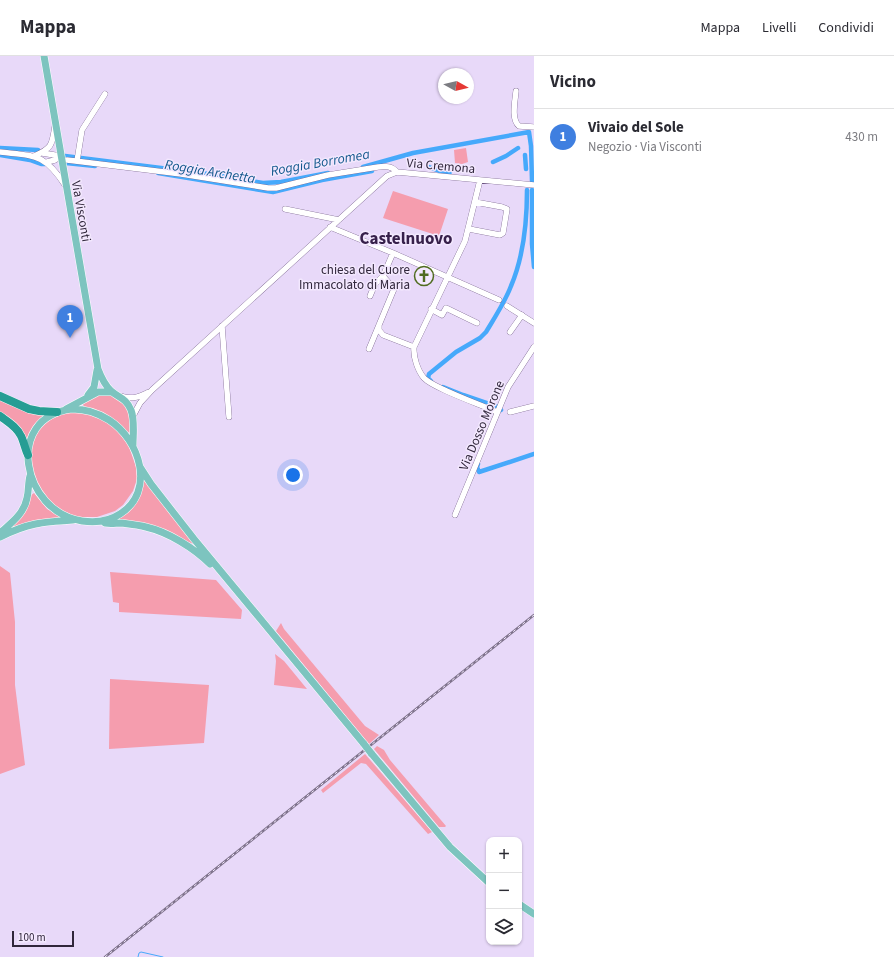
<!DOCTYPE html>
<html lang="it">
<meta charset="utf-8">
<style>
body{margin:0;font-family:"Source Sans 3",sans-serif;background:#f2f2f3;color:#2b2b33}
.controls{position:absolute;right:12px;bottom:12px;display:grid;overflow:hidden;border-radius:8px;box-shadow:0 1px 3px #0004}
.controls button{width:36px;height:36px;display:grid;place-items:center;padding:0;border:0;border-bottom:1px solid #e1e1e2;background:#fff;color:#2b2b33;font:20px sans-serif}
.compass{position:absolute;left:438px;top:12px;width:36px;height:36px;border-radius:50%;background:#fff;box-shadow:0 1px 3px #0004;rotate:98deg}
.scale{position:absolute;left:12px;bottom:10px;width:62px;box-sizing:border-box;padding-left:4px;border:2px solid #30263b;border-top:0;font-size:11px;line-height:14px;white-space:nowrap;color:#30263b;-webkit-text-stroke:3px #f3e8fe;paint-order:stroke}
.you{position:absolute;left:293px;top:419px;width:14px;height:14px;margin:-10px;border:3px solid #fff;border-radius:50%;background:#1a73e8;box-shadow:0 0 0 6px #1a73e833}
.badge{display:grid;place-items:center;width:26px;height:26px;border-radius:50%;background:#506c20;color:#fff;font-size:13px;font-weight:700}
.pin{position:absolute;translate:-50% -33px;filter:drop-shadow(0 1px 2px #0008)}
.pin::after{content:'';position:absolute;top:21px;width:14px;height:12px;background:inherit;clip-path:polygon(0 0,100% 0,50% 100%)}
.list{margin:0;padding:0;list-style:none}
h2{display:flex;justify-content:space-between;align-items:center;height:52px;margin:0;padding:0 16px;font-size:17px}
h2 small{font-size:13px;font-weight:400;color:#7c7c81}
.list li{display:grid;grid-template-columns:26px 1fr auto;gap:12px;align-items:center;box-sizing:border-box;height:56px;padding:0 16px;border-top:1px solid #e1e1e2}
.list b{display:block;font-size:15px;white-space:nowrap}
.list p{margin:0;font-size:13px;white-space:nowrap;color:#7c7c81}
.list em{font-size:13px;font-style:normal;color:#7c7c81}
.icon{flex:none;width:22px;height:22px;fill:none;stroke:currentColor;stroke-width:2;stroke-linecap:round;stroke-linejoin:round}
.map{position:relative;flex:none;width:534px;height:901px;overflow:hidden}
header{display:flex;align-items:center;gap:24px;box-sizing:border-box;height:56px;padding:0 20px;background:#fff;border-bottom:1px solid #e1e1e2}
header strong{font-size:19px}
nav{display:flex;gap:22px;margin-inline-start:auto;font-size:14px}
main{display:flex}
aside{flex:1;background:#fff}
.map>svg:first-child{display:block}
.green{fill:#f59dae}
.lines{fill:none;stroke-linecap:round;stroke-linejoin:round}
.stream{stroke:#46a9fb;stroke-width:1}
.canal{stroke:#46a9fb;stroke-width:4.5}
.minor-casing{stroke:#6b5381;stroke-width:6}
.major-casing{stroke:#fff;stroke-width:8}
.highway-casing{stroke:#fff;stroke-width:9}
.minor{stroke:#fff;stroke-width:5.5}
.major{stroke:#7dc4bf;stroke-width:7}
.highway{stroke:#269d94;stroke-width:8}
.rail-casing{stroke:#7e728b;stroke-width:2.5}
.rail{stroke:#f3e8fe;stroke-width:1;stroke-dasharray:3;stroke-linecap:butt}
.major-bridge-casing{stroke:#fff;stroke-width:8;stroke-linecap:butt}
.major-bridge{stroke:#7dc4bf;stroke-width:7}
.labels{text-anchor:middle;stroke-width:3;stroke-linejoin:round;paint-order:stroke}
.street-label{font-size:13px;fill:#30263b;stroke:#f3e8fe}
.poi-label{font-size:13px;fill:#30263b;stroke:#f3e8fe;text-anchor:end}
.water-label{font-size:14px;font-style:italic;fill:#12588d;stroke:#f3e8fe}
.district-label{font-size:17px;font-weight:bold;fill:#37204b;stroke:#f3e8fe}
</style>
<header>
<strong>Mappa</strong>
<nav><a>Mappa</a><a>Livelli</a><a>Condividi</a></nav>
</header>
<main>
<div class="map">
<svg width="534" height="901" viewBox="0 0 534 901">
<rect width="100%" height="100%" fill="#e8d9f9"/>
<!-- green -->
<path class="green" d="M466,92l2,14 -6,2 -7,-1 -1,-13z
M393,135l55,18 -9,27 -56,-18z
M99,338c5,0 12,0 16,2 15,8 15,23 15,37l-46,-26 -1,-3 11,-9z
M0,343l43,15v2l-11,12 -6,13 -17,-23 -9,-6z
M81,356l16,5 10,5 10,9 11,13 8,23 1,12 -4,12 -10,14 -8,6 -18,6h-20l-18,-8 -14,-12 -16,-31 2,-22 13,-22 21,-9z
M144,424l50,64 -3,-1 -11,-5 -61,-17 1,-3c15,-9 20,-22 24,-38z
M34,437l13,16 12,7v2l-23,2 -23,7v-1l17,-30z
M0,510l10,7 5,49v63l10,80 -25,9z
M110,516l106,8 26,30 -1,9 -122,-7v-9l-6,-1z
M281,567l3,6 81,97 14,9 -10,9 -93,-113z
M275,598l9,7 23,28 -33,-4 2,-24z
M110,623l99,6 -5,58 -95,6z
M377,690l7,4 6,10 56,66 -1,1h-6l-65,-78z
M365,698l67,78 -4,2 -62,-70 -5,-1 -38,30 -2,-3z"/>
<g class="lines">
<!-- stream -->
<path class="stream" d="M138,901l1,-4 2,-1 22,5"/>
<!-- canal -->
<path class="canal" d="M0,92l38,2
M0,99l30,5 11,4h4
M525,99l1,14
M65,100l144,18 54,9 18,-1 47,-9
M493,106l13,-6 12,-8
M66,107l29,3
M363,111l50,-14 116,-21 2,14 1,35
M429,111l13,5h8
M158,117l115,19 49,-12 50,-9
M532,134v54l2,23
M431,325l-3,-3 1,-4 27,-22 24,-14 6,-6c9,-15 19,-30 25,-46 12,-28 16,-66 16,-96
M443,331l20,8 35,12 3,3
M478,408l-1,3 2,5 55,-18"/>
<!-- minor casing -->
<g class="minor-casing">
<path id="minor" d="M516,35c-1,11 -5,28 3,35l15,1
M0,96c35,4 44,1 65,33
M42,97l19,3
M34,100c19,-8 18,-12 21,-30
M67,104l114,14 87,14h8l52,-13 50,-8c8,-1 14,-1 19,5
M77,105l5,-31 23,-36
M47,106l8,-2 6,-4
M480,124l-15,61 -51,106c-1,10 4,24 10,31 9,10 58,27 73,34
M285,153l54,11
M330,171l63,26 106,47
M469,173l31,6 3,-2 4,-24 -5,-2 -27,-5
M370,240l5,-12 8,-8 10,-23
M507,250l27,17
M431,253l11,6 4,-7 31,15
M379,269v5l4,5 31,12
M222,270l7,91
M510,276l12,-17
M369,293l25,-60 -11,-13
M121,340c11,4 18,1 28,-4
M510,356l24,-6
M133,360l7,-13 12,-13 235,-214 10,-4 137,13
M455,459l53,-128 26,-40"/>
</g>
<!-- major casing -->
<g class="major-casing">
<path id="major" d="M44,0l54,313c3,8 7,16 13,22 8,7 15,7 20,19 4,11 2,24 2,35
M88,339l6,-8 3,-17
M66,353l32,-17h14
M72,353c13,0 26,4 37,11 31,20 47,71 11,94 -12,8 -24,9 -38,7 -60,-9 -79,-104 -10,-112z
M140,411l11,17 43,55 170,205
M105,467c6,1 11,0 16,0 8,1 17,2 25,4 22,5 48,21 64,37
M0,477c11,-10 24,-19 27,-35 2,-8 1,-15 3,-22
M0,481c28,-14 42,-15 73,-17
M371,697l79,94 39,36
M519,848l15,10"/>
</g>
<!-- highway casing -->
<g class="highway-casing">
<path id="highway" d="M0,340l29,13 10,2 18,1
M0,360c8,6 17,11 21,20 3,6 4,13 7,19"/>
</g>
<!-- minor -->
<use href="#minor" class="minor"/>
<!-- major -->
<use href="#major" class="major"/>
<!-- highway -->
<use href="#highway" class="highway"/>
<!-- rail casing -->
<g class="rail-casing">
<path id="rail" d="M105,901l429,-342"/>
</g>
<!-- rail -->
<use href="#rail" class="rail"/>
<!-- major-bridge casing -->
<g class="major-bridge-casing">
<path id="major-bridge" d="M364,688l7,9"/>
</g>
<!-- major-bridge -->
<use href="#major-bridge" class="major-bridge"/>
</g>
<!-- icons -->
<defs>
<g id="church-ring" transform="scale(1)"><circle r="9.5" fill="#f3e8fe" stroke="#506c20" stroke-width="1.5"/><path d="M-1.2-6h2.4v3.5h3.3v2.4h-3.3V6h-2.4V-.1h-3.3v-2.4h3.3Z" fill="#506c20"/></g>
</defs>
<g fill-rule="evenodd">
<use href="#church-ring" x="424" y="220"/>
</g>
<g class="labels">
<!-- street labels -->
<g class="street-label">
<text transform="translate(441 109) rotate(5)" y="5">Via Cremona</text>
<text transform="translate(82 155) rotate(80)" y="5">Via Visconti</text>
<text transform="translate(481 369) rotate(-67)" y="5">Via Dosso Morone</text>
</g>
<!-- poi labels -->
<g class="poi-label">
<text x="410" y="218">chiesa del Cuore<tspan x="410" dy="15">Immacolato di Maria</tspan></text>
</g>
<!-- water labels -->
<g class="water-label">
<text transform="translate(320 106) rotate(-10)" y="5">Roggia Borromea</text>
<text transform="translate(210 115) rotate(9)" y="5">Roggia Archetta</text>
</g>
<!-- district labels -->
<g class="district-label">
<text x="406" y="188">Castelnuovo</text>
</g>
</g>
</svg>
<div class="controls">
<button>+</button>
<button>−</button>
<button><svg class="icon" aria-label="layers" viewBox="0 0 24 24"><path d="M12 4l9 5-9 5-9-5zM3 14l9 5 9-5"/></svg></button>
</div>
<svg class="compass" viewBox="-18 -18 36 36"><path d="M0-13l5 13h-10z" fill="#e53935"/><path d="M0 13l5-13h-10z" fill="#7c7c81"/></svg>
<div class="scale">100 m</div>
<div class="you"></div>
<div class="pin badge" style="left:70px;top:282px;background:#3f7fe0">1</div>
</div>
<aside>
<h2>Vicino<small></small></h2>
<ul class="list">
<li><span class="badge" style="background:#3f7fe0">1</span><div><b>Vivaio del Sole</b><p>Negozio · Via Visconti</p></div><em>430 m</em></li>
</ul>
</aside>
</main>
